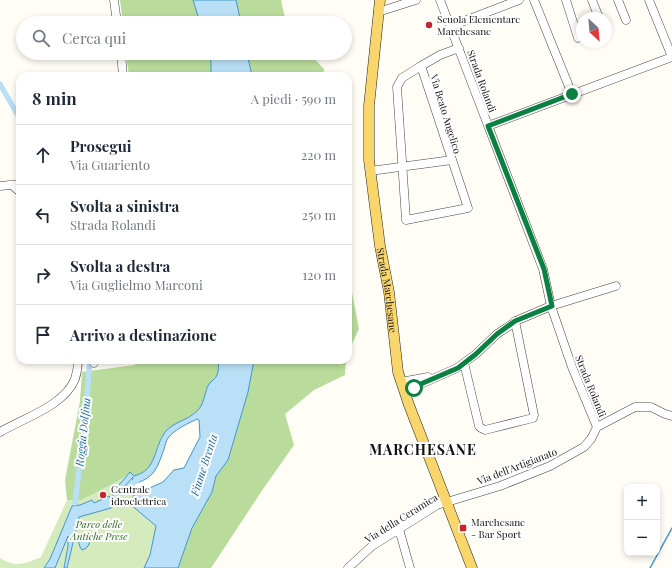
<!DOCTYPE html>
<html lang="it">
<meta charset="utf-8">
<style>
body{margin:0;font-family:"Playfair Display",serif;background:#f6f6f7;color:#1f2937}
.controls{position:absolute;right:12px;bottom:12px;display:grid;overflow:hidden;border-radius:8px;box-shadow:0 2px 6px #0003}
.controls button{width:36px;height:36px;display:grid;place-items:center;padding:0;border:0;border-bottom:1px solid #e0e1e3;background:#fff;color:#1f2937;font:20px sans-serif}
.compass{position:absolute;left:576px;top:12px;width:36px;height:36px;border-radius:50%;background:#fff;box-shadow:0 2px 6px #0003;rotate:154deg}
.stop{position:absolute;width:12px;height:12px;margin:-9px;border:3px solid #0b8043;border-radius:50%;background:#fff}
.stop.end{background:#0b8043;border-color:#fff;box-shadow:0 1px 4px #0008}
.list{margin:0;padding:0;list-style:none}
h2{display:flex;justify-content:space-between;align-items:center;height:52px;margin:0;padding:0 16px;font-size:17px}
h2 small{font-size:13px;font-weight:400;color:#747a83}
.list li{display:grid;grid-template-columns:26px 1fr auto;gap:12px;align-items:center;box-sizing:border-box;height:60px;padding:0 16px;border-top:1px solid #e0e1e3}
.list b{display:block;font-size:15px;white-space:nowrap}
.list p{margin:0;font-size:13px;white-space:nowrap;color:#747a83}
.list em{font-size:13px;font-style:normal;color:#747a83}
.icon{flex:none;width:22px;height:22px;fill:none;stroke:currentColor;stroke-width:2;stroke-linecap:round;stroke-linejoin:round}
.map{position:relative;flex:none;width:672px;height:568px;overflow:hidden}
.search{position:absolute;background:#fff;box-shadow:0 2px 6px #0003;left:16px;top:16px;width:336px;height:44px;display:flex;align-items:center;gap:10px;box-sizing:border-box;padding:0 14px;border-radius:22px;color:#747a83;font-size:15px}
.panel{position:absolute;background:#fff;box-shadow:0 2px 6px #0003;left:16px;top:72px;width:336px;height:292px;border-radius:12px}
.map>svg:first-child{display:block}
.green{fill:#d5ebbd}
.forest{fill:#b9dc9c}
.water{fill:#b9e0f7;stroke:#3f96cf}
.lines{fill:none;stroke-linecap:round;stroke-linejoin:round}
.stream{stroke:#3f96cf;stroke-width:1.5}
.canal{stroke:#b9e0f7;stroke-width:5.5}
.minor-casing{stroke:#444;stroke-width:9}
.major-casing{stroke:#222;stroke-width:11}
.minor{stroke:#fff;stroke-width:8}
.major{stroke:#f9d66b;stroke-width:10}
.route{stroke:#0b8043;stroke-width:5}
.poi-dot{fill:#c4262e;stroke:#fff;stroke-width:1.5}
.labels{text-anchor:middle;stroke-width:4;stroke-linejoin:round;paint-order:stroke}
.poi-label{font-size:10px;fill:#111;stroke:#fff;text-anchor:start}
.street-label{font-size:10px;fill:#111;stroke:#fff}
.park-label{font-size:10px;font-style:italic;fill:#2f6b1f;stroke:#fff}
.water-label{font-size:11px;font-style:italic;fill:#1768a6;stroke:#fff}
.district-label{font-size:14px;font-weight:bold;letter-spacing:1px;fill:#111;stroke:#fff}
</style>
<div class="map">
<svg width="672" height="568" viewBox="0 0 672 568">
<rect width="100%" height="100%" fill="#fffdf5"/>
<!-- green -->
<path class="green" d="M130,472l4,4 -2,8 2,11 -4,9 26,22 -6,29 -5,13h-145v-10c16,10 24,6 41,-1l27,-59z"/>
<!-- forest -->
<path class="forest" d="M120,0h73l7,23h-77z
M236,0h45l5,23h-45z
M126,53h82l3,9v14h-82z
M247,53h62l15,16v7h-72z
M348,223l2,6 -1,48 10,52 -11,23z
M136,360h83c-1,5 0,11 -2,15 -1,4 -6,6 -8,10 -5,8 -4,19 -12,27 -9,8 -23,10 -31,19 -13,16 -8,39 -32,45l-4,-3 -14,9 -35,18h-14l-2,-20 15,-79 2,-29 53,-7z
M254,360h92l-1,15 -31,15 -29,24 9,31 -31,44 -52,79h-33l14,-40 20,-36 4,-16 12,-16 20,-68z"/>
<!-- water -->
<path class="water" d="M193,0h43l5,23h-41z
M208,53h39l5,23h-41v-14z
M219,360h35l-6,32 -20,68 -12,16 -4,16 -20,36 -14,40h-34l6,-13 6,-29 -26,-22 4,-9 29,-13 11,-12 10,-2 16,-31 -1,-17 -2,-1c-10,5 -22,10 -29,19 -2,3 -3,8 -4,11 -7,20 -10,30 -32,35l1,-7 -8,9 -2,7 -2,-1 -7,5 -4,-8 10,-5 10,-12 4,4c24,-6 19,-29 32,-45 8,-9 22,-11 31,-20 8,-7 7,-19 12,-27 2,-3 7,-5 8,-9 2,-4 1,-10 2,-15z
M109,496l2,3 -1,3 1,6 -32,9 -12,51h-3l4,-22v-10l-13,32h-11l6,-9 22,-53 8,-1 12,-5 2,3z
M83,533l5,1c3,6 2,14 -6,16 -4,-5 -5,-12 1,-17z"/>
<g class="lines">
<!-- stream -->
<path class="stream" d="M650,568l22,-40"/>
<!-- canal -->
<path class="canal" d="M0,84l20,35
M75,503l9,-73 6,-70
M104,503l7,-2 28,-23"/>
<!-- minor casing -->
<g class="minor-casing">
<path id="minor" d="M114,0l3,23
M440,0l103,269 8,37 21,61 25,60
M534,0l38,94
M566,0l12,38
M592,0l7,18
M618,0l8,20
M378,12l38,-12
M451,26l68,-26
M121,53l2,23
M421,66l47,142 -62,12 -9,-133 5,-9 19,-12 19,-11 19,-7
M488,126l184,-69 -23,-57
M370,171l82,-11
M12,185l8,7
M0,186l20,-2
M94,363v-3
M464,363l15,63 2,2 4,2 48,-12 1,-3 -19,-94
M401,382l27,-5
M403,386l7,3 47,-21 19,-14 21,-20 21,-14 33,-14 65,-20
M0,432c24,-14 64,-26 75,-53 2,-6 3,-13 3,-19
M399,529l11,39
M348,568l24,-22 65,-41 63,-19 50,-20 34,-19 7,-8 6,-12 38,-20h16l14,7 7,2"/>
</g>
<!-- major casing -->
<g class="major-casing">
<g id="major">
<path id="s1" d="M380,0l-11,106v54l11,86 9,46 9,80 11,33 63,163"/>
</g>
</g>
<!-- minor -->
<use href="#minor" class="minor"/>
<!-- major -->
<use href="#major" class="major"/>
</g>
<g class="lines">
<!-- route -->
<path class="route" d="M414,388l9,-5 35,-15 18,-14 21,-20 18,-13 37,-15 -8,-37 -56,-143 84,-32"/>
</g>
<!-- markers -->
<g class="poi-dot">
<circle cx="429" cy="25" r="4"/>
<circle cx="103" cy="495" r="4"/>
<rect x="459" y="524" width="8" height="8" rx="2"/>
</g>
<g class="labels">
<!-- poi labels -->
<g class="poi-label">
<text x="437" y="23">Scuola Elementare<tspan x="437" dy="12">Marchesane</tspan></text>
<text x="111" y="493">Centrale<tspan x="111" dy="12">idroelettrica</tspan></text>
<text x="471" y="526">Marchesane<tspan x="471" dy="12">- Bar Sport</tspan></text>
</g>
<!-- street labels -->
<g class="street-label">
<text transform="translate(482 81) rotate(70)" y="4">Strada Rolandi</text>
<text transform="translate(446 114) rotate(73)" y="4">Via Beato Angelico</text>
<text dy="4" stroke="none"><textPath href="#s1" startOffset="292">Strada Marchesane</textPath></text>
<text transform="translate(591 386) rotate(68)" y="4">Strada Rolandi</text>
<text transform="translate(517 466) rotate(-21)" y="4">Via dell'Artigianato</text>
<text transform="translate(401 518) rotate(-32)" y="4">Via della Ceramica</text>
</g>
<!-- park labels -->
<g class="park-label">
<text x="99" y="528">Parco delle<tspan x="99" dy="12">Antiche Prese</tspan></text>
</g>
<!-- water labels -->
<g class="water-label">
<text transform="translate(83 432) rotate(-84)" y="4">Roggia Dolfina</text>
<text transform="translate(204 465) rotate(-72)" y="4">Fiume Brenta</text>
</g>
<!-- district labels -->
<g class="district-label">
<text x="423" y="455">MARCHESANE</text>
</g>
</g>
</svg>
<div class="controls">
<button>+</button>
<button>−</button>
</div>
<svg class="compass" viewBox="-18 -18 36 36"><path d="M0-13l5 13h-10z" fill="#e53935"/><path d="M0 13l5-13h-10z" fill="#747a83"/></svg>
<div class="stop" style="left:414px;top:388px"></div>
<div class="stop end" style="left:572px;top:94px"></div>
<div class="search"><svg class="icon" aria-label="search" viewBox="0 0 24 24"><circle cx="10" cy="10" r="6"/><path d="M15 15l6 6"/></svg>Cerca qui</div>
<section class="panel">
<h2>8 min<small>A piedi · 590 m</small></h2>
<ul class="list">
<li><svg class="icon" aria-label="ahead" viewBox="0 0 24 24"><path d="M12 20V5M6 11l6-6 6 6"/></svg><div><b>Prosegui</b><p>Via Guariento</p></div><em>220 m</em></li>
<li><svg class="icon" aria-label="left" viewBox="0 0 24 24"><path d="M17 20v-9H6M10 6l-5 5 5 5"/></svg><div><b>Svolta a sinistra</b><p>Strada Rolandi</p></div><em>250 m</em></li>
<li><svg class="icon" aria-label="right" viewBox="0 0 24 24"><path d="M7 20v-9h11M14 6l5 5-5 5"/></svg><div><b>Svolta a destra</b><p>Via Guglielmo Marconi</p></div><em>120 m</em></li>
<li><svg class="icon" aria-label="arrive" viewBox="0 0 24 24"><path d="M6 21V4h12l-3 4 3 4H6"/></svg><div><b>Arrivo a destinazione</b></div></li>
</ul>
</section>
</div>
